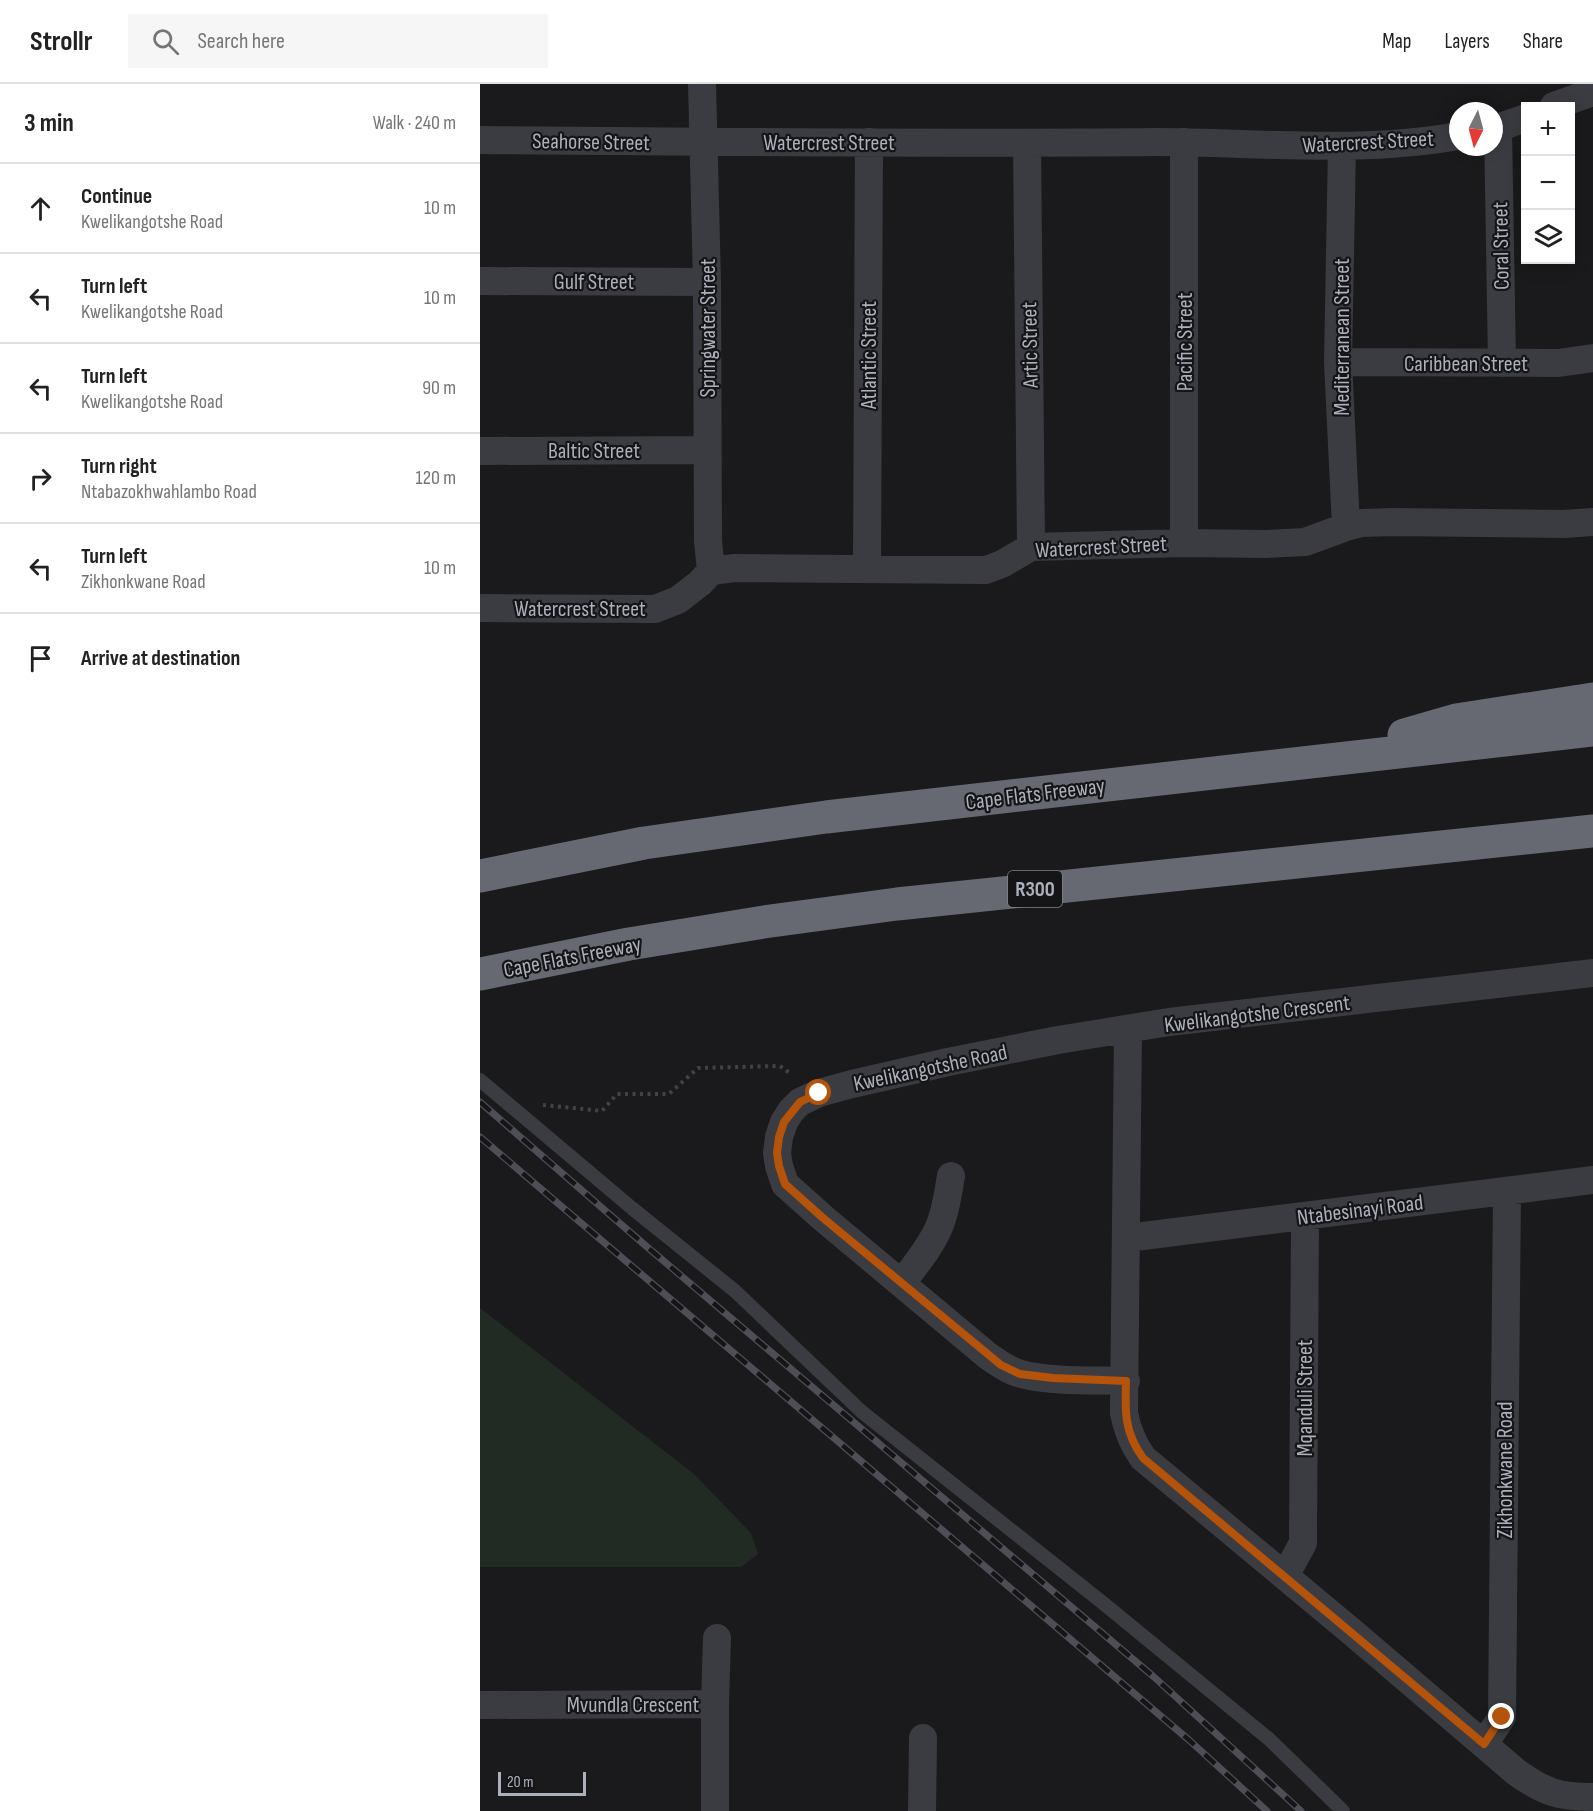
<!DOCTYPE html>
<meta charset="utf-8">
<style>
body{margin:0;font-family:"Sofia Sans Condensed",sans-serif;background:#f6f6f6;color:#222}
.controls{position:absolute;right:18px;top:18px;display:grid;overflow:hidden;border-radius:0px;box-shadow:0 3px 15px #0003}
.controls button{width:54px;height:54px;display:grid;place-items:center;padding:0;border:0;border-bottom:2px solid #e0e0e0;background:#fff;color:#222;font:30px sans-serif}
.compass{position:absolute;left:969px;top:18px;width:54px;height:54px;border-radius:50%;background:#fff;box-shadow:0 3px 15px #0003;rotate:186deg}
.scale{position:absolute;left:18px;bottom:15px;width:88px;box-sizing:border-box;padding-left:6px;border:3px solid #acb0bc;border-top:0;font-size:16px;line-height:21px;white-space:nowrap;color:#acb0bc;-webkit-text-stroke:4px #151517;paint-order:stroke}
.stop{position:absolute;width:18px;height:18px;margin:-14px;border:4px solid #b45309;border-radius:50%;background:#fff}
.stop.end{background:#b45309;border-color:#fff;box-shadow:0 2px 6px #0008}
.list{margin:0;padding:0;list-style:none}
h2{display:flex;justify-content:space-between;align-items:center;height:78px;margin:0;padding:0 24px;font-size:26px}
h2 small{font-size:20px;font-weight:400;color:#767676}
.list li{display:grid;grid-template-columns:39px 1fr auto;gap:18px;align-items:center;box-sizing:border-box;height:90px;padding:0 24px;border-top:2px solid #e0e0e0}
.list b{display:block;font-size:22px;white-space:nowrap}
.list p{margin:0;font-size:20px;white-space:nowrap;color:#767676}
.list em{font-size:20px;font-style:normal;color:#767676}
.icon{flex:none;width:33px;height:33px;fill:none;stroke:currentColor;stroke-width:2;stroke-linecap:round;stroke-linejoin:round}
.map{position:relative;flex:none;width:1113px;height:1727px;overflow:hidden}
header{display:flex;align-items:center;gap:36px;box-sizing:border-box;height:84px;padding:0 30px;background:#fff;border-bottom:2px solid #e0e0e0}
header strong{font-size:28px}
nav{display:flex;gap:33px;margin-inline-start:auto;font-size:21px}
.search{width:420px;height:54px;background:#f6f6f6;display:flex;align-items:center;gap:15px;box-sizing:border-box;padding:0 21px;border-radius:0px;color:#767676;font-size:22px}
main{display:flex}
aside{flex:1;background:#fff}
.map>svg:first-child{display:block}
.green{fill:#222b23}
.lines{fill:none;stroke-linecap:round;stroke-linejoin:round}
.path{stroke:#414348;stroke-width:4;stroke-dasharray:3 4.5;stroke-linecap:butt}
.service{stroke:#3b3c41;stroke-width:14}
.minor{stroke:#3b3c41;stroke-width:28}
.motorway{stroke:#676972;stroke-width:33}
.rail-casing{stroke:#4e4f56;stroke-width:7}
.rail{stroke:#151517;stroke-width:4.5;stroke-dasharray:14;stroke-linecap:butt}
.route{stroke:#b45309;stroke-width:8}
.labels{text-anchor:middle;stroke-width:4.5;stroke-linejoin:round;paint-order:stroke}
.shield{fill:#151517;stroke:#7f828a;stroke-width:1.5}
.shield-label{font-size:21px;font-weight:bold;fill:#acb0bc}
.street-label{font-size:22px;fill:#acb0bc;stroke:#151517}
</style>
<header>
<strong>Strollr</strong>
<div class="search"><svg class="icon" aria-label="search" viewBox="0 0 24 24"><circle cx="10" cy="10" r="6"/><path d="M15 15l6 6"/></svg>Search here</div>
<nav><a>Map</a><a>Layers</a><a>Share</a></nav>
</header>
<main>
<aside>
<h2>3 min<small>Walk · 240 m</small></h2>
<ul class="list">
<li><svg class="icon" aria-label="ahead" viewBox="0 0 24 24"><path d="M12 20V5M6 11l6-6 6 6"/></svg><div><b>Continue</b><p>Kwelikangotshe Road</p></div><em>10 m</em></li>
<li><svg class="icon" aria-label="left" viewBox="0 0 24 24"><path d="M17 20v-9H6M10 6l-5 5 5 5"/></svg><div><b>Turn left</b><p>Kwelikangotshe Road</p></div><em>10 m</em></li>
<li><svg class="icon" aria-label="left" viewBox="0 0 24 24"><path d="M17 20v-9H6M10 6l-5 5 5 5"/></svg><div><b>Turn left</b><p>Kwelikangotshe Road</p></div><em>90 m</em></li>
<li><svg class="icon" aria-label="right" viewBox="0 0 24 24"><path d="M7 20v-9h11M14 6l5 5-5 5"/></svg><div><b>Turn right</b><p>Ntabazokhwahlambo Road</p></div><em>120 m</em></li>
<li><svg class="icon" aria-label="left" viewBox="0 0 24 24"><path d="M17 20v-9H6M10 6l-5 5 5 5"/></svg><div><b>Turn left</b><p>Zikhonkwane Road</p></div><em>10 m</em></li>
<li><svg class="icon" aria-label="arrive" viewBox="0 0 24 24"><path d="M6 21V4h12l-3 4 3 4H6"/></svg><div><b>Arrive at destination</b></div></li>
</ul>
</aside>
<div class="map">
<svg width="1113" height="1727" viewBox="0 0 1113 1727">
<rect width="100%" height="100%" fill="#1a1a1c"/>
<!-- green -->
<path class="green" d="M0,1224l214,166 57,59 7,21 -17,13h-261z"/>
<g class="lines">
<!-- path -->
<path class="path" d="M63,1021l59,6 15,-17h52l29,-26 82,-2 11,8"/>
<!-- service -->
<path class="service" d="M0,996l153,129 102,82 127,121 241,191 166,136 74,72"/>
<!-- minor -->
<path class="minor" d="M222,0l5,198 1,259 3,30
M1074,22l39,-14
M1018,44l4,235
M1014,45l32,-11
M0,56c225,2 449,4 674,2 101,0 204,12 304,-6
M704,58v401
M547,59l4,404
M862,62l-4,216 8,165
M0,197l227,1
M858,278l220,1 35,-5
M0,367l227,-1
M387,484l2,-426
M0,524l175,1 23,-9 22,-17 11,-12 24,-3 251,2 16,-6 29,-17 153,-4 82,1 39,-2 41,-15 16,-4 30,-1 172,2 29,-2
M648,946l-4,383c3,17 9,31 19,45l209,174 164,140c28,20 42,25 77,25
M647,1154l466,-58
M422,1199c13,-18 28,-35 37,-56 7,-16 9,-34 12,-51
M646,1297c-32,-1 -75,1 -105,-7 -12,-3 -23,-11 -33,-18l-165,-138 -38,-34 -6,-18 -2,-13 2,-16 5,-15 7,-11 9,-9 19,-9 33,-9 96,-22 110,-22 111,-18 424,-49
M805,1492l18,-33 2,-327
M0,1621l235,-1
M1004,1660l18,-27 5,-526
M235,1727v-107l2,-66
M442,1727l1,-73"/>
<!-- motorway -->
<path class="motorway" d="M924,651l52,-15 137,-21
M0,792l164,-33 182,-26 767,-87
M0,890l149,-30 135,-22 133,-18 696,-73"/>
<!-- rail casing -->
<g class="rail-casing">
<path id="rail" d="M0,1018l166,144 508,431 147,134
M0,1053l709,603 78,71"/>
</g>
<!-- rail -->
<use href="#rail" class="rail"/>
</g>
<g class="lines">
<!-- route -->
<path class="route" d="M339,1009l-19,9 -16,20 -5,15 -2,16 2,13 6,18 38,34 178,147 19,9 33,4 73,3c-1,30 -2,51 17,77l341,286 18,-27"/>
</g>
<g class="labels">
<!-- shield labels -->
<rect class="shield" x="528" y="787" width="54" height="36" rx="4.5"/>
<g class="shield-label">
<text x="555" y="812">R300</text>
</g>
<!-- street labels -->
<g class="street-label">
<text transform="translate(111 57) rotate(1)" y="8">Seahorse Street</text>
<text transform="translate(888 57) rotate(-3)" y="8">Watercrest Street</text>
<text x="349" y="66">Watercrest Street</text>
<text transform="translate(1020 162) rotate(-91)" y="8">Coral Street</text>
<text x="114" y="205">Gulf Street</text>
<text transform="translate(227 244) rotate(-90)" y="8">Springwater Street</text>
<text transform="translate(861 253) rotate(-90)" y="8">Mediterranean Street</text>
<text transform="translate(704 258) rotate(-90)" y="8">Pacific Street</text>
<text transform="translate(549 261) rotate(-91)" y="8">Artic Street</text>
<text transform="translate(388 271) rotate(-90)" y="8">Atlantic Street</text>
<text x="986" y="287">Caribbean Street</text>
<text x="114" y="374">Baltic Street</text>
<text transform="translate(621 462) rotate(-3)" y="8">Watercrest Street</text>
<text x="100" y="532">Watercrest Street</text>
<text transform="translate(555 709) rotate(-7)" y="8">Cape Flats Freeway</text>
<text transform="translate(92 872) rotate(-11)" y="8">Cape Flats Freeway</text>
<text transform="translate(777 929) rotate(-7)" y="8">Kwelikangotshe Crescent</text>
<text transform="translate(450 983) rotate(-12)" y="8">Kwelikangotshe Road</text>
<text transform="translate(880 1125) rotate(-7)" y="8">Ntabesinayi Road</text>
<text transform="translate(824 1314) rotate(-90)" y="8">Mqanduli Street</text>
<text transform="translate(1024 1386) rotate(-90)" y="8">Zikhonkwane Road</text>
<text x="153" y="1628">Mvundla Crescent</text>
</g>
</g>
</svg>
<div class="controls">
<button>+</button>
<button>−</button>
<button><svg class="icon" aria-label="layers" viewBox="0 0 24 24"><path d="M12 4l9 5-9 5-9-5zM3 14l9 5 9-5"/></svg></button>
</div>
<svg class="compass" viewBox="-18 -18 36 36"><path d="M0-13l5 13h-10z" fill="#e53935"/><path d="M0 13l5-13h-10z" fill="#767676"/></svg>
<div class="scale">20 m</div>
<div class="stop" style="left:339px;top:1009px"></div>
<div class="stop end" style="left:1022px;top:1633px"></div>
</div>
</main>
